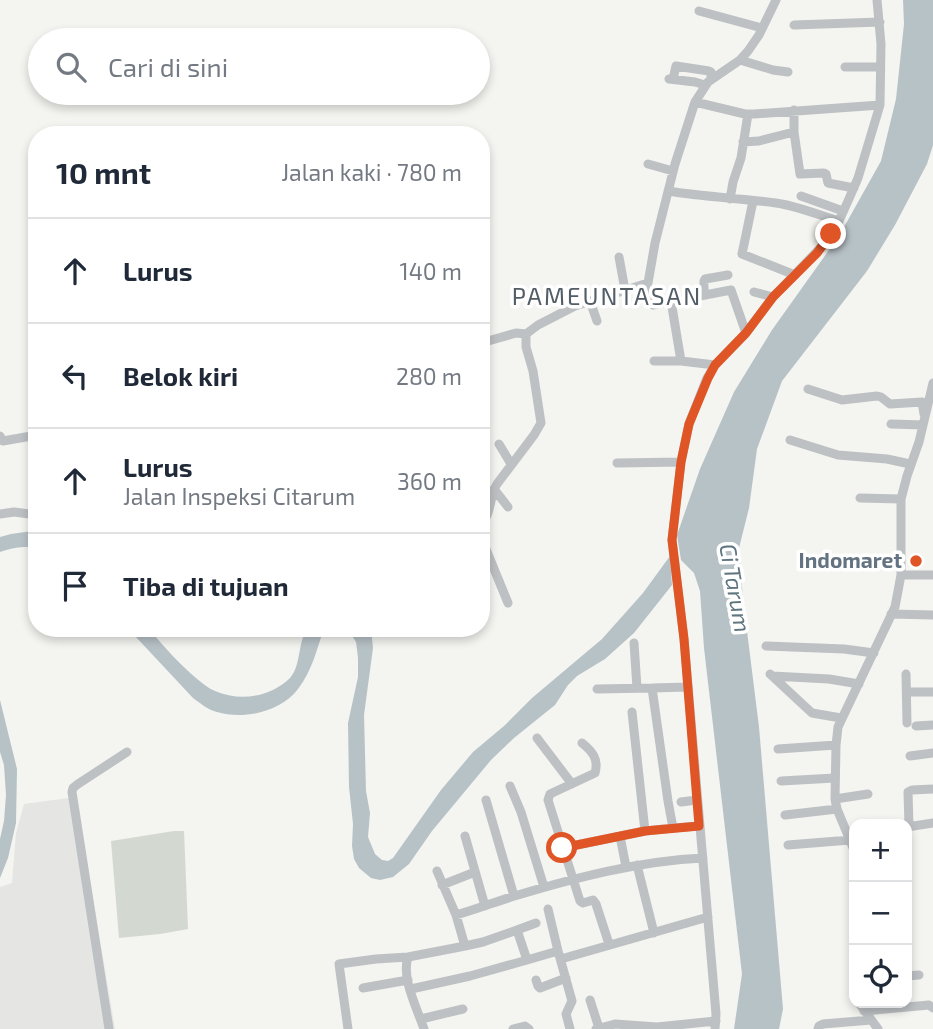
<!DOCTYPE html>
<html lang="id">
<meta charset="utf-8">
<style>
body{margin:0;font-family:"Exo 2",sans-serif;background:#f6f6f7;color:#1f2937}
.controls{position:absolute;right:21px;bottom:21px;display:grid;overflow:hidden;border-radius:14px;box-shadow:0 4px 10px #0003}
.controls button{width:63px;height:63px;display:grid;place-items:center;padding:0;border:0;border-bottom:2px solid #e0e1e3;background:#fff;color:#1f2937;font:35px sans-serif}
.stop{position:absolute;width:21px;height:21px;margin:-16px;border:5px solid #df5526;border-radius:50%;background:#fff}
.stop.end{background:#df5526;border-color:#fff;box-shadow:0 2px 7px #0008}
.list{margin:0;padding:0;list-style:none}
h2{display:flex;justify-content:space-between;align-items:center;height:91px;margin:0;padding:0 28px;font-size:30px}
h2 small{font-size:23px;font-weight:400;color:#747a83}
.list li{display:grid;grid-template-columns:46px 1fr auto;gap:21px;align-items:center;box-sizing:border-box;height:105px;padding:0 28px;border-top:2px solid #e0e1e3}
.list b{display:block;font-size:26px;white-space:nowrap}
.list p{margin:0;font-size:23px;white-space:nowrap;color:#747a83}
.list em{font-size:23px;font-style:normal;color:#747a83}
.icon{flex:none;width:38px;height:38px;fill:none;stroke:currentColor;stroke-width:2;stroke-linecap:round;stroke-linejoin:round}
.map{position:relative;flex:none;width:933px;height:1029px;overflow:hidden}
.search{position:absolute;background:#fff;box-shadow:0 4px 10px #0003;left:28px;top:28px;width:462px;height:77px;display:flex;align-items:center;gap:18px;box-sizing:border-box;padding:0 24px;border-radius:38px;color:#747a83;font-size:26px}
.panel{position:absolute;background:#fff;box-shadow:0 4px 10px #0003;left:28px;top:126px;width:462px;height:511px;border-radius:28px}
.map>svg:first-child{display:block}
.built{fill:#e5e6e4}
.green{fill:#d3d9d0}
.water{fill:#b7c2c7}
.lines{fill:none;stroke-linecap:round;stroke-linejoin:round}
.minor{stroke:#bdc1c4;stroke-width:9}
.route{stroke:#df5526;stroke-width:9}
.poi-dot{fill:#df5526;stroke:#fff;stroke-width:2.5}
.labels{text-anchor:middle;stroke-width:7;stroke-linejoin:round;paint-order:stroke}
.poi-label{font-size:21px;font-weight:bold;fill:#647381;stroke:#fff;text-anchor:end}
.water-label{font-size:23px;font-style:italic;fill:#5f757f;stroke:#fff}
.quarter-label{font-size:24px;letter-spacing:2px;fill:#525d66;stroke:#fff}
</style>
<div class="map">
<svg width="933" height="1029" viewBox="0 0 933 1029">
<rect width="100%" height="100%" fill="#f4f4f0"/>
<!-- built -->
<path class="built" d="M76,797l39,232h-115v-142l12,-4 4,-50 8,-29z"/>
<!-- green -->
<path class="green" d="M174,831h10l4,98 -28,5 -41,4 -8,-97z"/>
<!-- water -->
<path class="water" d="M903,0h30v145l-6,19 -32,61 -28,46 -85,110 -25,68 -8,59 -10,40 4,51 16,128 24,282 -4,20h-45l8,-55 -38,-326 -4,-57 -6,-18 -13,-13 -4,-25 23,-66 34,-77 38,-62 67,-94 42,-75 15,-62 8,-75z
M32,531l5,1v17c-14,-4 -24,-1 -37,3v-15l11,-3z
M670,556l2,29 -38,48 -29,26 -28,17 -9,9 -13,20 -41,33 -23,22 -59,71 -23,33 -16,13 -13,3 -9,-2 -12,-10 -5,-9 -2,-13 1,-22 -4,-37 -1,-64 10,-46v-19l-2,-16 -9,-14 24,1 2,19 -9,67 2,76 4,22 -2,24 7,17 7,6 6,1 5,-3 48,-68 32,-38 31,-26 28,-28 70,-59 41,-46z
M121,628h28c10,15 50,57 66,63 25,11 56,6 75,-13 12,-14 7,-36 18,-50h16c-7,21 -12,43 -26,61 -17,23 -55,31 -81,23 -9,-2 -17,-9 -24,-14l-58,-62z
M0,700l17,69 -1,54 -8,35 -8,20v-39l4,-18 2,-26 -2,-30 -4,-13z"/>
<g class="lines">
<!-- minor -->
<path class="minor" d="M699,11l63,17
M794,25l86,-3
M740,60l33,10 15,2
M845,67h35
M669,79l26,3 10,3
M673,79l3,-13 33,5 2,1v7
M695,102l50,12h9l126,-9
M794,132l6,42 24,-1 2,1 2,9 26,5
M743,142l16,-1 35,-9v-22
M648,164l25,7
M668,191c36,6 72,7 108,12 22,3 42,12 63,18
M801,196l42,15
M730,199l3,-17 8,-24 7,-44
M753,201l-11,53 53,21
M619,257l6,33
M645,285l5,17 3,3 78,-15 15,43
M754,292l19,5
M704,294v-13l1,-2 23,-4
M590,301l7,20
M671,301l10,60
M481,343l35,-10 10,1
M654,361h27l34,4
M808,389l34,11 35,-4 4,1 9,7 32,-2 2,12
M891,424l32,1
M0,436l3,5 34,-6
M790,440l48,15 49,4 23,5
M499,444l12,20
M617,463l64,-1
M494,489l14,18
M860,498l41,1
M0,514l14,-2 23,3
M481,525c11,-12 8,-28 16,-41l37,-49 7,-12 -8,-52 -7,-24v-13l12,-9 37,-19 73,-23 7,-40 20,-79 20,-62 13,-20 32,-22 8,-9 11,-16 17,-35
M481,537l27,66
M901,575h32
M891,614l42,1
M634,643l3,45
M766,646l78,3 30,4
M770,674l42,39 29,5
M906,674l1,49
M772,676l57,3 30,5
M652,688l36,-1
M597,689l55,-1 16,113 5,27 26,-2
M907,692h26
M632,712l13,119
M916,726l17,-1
M537,738l35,46
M582,743c10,8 17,16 13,30l-45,21 -2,6 32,101 3,2 10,-3 3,4 13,40
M778,749l58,-4
M910,756l23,-3
M781,781l54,-3
M510,786l11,26 23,75
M835,799l33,-5
M486,800l28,96
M681,802l16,-2
M785,815l52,-6
M909,826l-1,-34 4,-2 21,-1
M907,827l26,-4
M465,836l20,70
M620,836l6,31
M788,845l62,-5
M562,848l83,-17 28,-3
M854,850l-17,-41 -2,-10 1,-54 2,-18 57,-120 6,-32v-76l6,-23 12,-34 14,-59
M637,865l17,68
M437,871l19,44c21,-6 41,-14 62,-20 60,-18 122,-34 185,-37
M442,885l33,-13
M548,909l10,42
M456,915l9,31 18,-4 34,-12 10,30 31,-9 14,50 -6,13 4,15
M517,930l19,-7
M408,957c-7,21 9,51 16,72
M561,959l147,-42
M907,976l12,-1
M536,980l2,6 2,2 26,-10
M363,988l45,-8
M411,989l59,-13 57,-16
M590,1000l9,28
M859,1003l19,26
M864,1011l65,-6 4,3
M421,1019l42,-10
M109,1029l-37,-237 1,-4 5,-4 49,-32
M348,1029l-9,-65 37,-5 32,-2 57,-11
M513,1029l12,-3 4,3
M596,1029l19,-5 42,3 59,-6
M715,1029l1,-15 -32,-375 -12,-99 9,-78 8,-38 18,-46 8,-13 31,-32 27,-36 51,-53 15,-23 9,-20 10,-23 22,-73 1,-61 -4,-44
M818,1029l1,-3 4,-2 48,-4"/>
</g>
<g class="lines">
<!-- route -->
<path class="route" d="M562,848l83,-17 54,-5 -15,-187 -12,-99 9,-78 8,-38 19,-46 7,-13 31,-32 27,-36 44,-44 14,-19"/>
</g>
<!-- markers -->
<circle class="poi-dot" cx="916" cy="561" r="7"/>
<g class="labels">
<!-- poi labels -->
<g class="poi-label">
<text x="902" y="568">Indomaret</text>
</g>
<!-- water labels -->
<g class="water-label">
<text transform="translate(735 588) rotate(80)" y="8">Ci Tarum</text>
</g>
<!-- quarter labels -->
<g class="quarter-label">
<text x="607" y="305">PAMEUNTASAN</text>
</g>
</g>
</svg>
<div class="controls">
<button>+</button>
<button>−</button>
<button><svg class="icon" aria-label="locate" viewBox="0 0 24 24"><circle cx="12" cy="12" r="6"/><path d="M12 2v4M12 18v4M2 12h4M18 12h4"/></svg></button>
</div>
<div class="stop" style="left:562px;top:848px"></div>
<div class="stop end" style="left:831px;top:234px"></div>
<div class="search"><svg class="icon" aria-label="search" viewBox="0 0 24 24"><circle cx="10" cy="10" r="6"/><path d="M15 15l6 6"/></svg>Cari di sini</div>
<section class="panel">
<h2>10 mnt<small>Jalan kaki · 780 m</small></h2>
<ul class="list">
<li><svg class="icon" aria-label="ahead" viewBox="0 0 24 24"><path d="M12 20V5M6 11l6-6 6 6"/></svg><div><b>Lurus</b></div><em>140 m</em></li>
<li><svg class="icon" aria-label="left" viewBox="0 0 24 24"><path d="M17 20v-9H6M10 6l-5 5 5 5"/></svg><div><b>Belok kiri</b></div><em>280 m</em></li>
<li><svg class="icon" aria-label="ahead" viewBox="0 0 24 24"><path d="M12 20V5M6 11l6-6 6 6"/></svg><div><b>Lurus</b><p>Jalan Inspeksi Citarum</p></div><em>360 m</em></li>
<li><svg class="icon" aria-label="arrive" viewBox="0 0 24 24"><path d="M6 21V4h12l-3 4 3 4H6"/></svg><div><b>Tiba di tujuan</b></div></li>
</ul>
</section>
</div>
